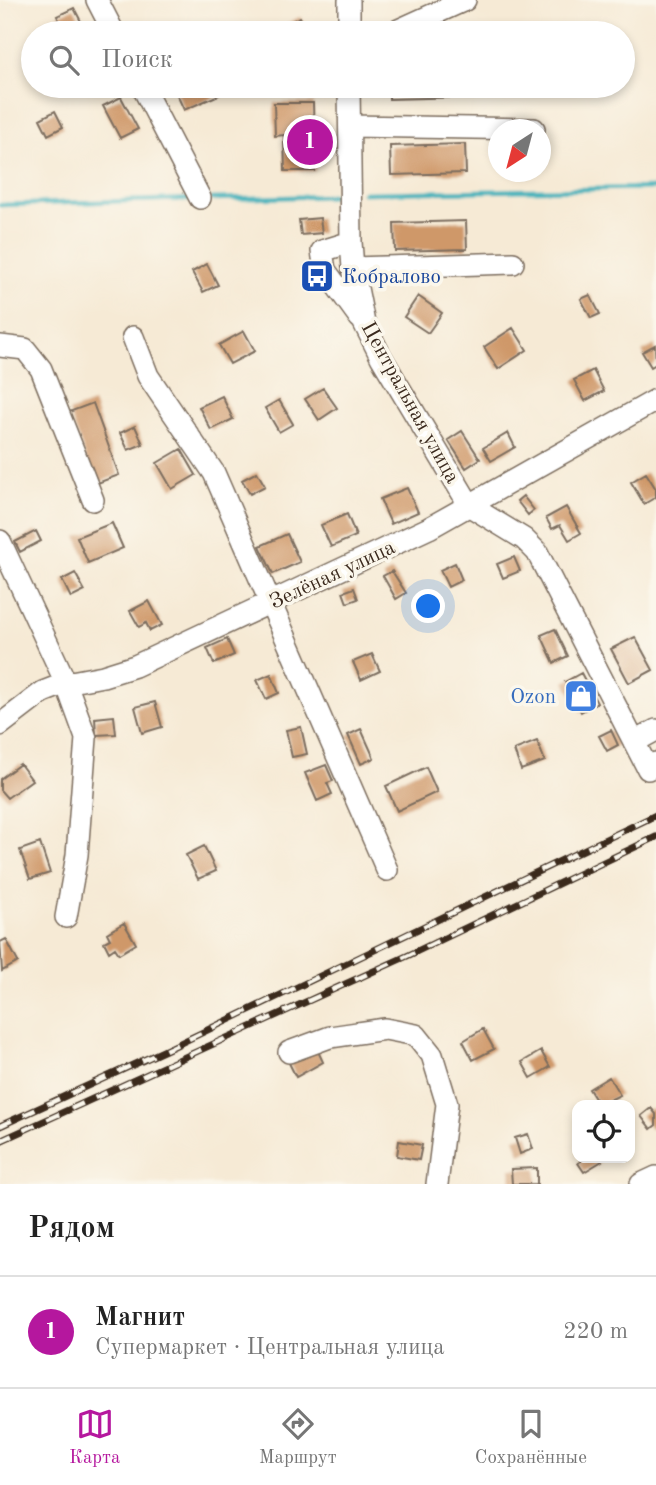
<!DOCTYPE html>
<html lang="ru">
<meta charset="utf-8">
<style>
body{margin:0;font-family:"Old Standard TT",serif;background:#f2f2f2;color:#222}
.controls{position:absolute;right:21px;bottom:21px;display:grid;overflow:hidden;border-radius:14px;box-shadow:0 4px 10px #0003}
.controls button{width:63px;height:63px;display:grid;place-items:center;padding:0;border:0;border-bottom:2px solid #e0e0e0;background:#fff;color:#222;font:35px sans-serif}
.compass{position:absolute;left:488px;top:119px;width:63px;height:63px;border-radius:50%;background:#fff;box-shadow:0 4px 10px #0003;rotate:216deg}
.you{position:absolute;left:429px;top:607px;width:24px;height:24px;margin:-18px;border:5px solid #fff;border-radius:50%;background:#1a73e8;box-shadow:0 0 0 10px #1a73e833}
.badge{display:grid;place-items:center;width:46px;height:46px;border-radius:50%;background:#b5179e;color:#fff;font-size:23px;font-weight:700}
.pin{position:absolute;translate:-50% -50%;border:4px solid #fff;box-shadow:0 2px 7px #0006}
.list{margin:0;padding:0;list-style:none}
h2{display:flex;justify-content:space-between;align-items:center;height:91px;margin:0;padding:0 28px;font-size:30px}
h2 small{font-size:23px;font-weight:400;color:#767676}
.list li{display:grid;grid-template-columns:46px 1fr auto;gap:21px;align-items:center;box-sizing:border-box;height:112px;padding:0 28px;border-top:2px solid #e0e0e0}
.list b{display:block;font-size:26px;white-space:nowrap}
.list p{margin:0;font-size:23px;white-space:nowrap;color:#767676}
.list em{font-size:23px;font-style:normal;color:#767676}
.icon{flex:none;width:38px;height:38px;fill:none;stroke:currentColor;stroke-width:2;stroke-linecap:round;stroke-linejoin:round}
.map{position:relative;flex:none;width:656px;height:1184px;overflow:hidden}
.search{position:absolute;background:#fff;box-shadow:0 4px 10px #0003;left:21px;right:21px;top:21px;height:77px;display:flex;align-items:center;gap:18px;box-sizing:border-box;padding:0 24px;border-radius:38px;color:#767676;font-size:26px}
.sheet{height:203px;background:#fff}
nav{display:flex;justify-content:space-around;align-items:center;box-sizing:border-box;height:98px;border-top:2px solid #e0e0e0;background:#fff;font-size:19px;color:#767676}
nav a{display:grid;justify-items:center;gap:4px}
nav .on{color:#b5179e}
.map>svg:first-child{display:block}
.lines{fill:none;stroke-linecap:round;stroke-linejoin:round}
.stream{stroke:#43b2bc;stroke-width:4.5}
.building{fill:#cf9869}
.minor-casing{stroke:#7c6d5e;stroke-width:24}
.minor{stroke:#fff;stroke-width:21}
.rail-casing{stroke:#3b2a1e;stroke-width:7}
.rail{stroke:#fbf7ec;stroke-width:4.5;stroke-dasharray:13;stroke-linecap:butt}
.labels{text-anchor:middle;stroke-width:7;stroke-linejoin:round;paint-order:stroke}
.transit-label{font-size:21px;fill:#164399;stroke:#fbf7ec;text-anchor:start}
.street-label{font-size:21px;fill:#3b2a1e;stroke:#fbf7ec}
.shop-label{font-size:21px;fill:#366cbe;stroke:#fbf7ec;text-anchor:end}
</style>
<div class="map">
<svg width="656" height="1184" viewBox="0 0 656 1184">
<rect width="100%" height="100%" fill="#fbf7ec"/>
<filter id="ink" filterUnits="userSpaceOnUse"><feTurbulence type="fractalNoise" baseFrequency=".0143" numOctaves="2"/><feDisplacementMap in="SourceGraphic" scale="14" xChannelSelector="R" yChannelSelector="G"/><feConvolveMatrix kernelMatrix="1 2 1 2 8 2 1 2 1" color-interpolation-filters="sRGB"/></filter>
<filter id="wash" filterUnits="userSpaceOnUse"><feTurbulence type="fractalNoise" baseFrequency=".00686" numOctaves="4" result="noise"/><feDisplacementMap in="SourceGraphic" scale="28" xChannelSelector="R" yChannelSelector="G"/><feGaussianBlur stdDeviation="1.57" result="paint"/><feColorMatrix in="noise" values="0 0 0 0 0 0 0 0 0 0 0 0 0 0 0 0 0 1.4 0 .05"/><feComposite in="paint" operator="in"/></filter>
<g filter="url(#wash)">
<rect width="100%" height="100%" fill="#f6ead5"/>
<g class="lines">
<!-- stream -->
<path class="stream" d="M363,193l293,-5
M212,199l121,-3
M0,205l190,-6"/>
</g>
<g id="blocks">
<!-- building -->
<path class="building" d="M74,8l13,25h-21l-9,-17z
M300,17l8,16h-40z
M173,86h42l4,9 -35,15z
M389,86h76v11l-76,2z
M121,97l17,32 -18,9 -17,-32z
M274,103h39l2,68h-30l-1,-36 -9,1z
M55,111l8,16 -15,8 -8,-16z
M465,144l1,29 -75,2 -1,-29z
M320,218l2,15 -21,2 -2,-15z
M466,221l1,28 -72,2 -1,-28z
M207,264l11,21 -15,7 -11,-20z
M590,295l10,19 -9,4 -10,-19z
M418,296l24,17 -14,20 -24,-16z
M513,328l14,22 -29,19 -14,-22z
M244,331l11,20 -25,13 -11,-19z
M655,345l1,19 -5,3 -9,-15z
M593,370l11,21 -19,10 -11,-21z
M323,388l14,20 -18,12 -14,-21z
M222,396l11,23 -22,11 -12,-23z
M279,400l14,24 -14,8 -14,-24z
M93,403l26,72 -24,9 -26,-72z
M135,426l8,18 -15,6 -8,-17z
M462,431l18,28 -14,9 -18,-28z
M508,433l7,14 -24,14 -8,-13z
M181,449l15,26 -24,14 -15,-26z
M257,472l8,14 -15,8 -8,-14z
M646,473l10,16v8l-12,7 -13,-22z
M407,488l11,24 -27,12 -11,-25z
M523,496l11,14 -6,5 -11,-14z
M566,507l15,26 -12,7 -9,-15 -8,4 -6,-11z
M347,514l9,22 -25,11 -10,-22z
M112,523l11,25 -35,15 -11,-26z
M36,531l5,10 -21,11 -5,-10z
M287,534l13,28 -27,12 -13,-28z
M514,557l6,14 -17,7 -6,-14z
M455,563l7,17 -14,7 -8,-17z
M392,571l14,22 -10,6 -13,-23z
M75,573l10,18 -14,7 -9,-18z
M354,588l4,11 -11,4 -4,-11z
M149,601l13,24 -12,6 -4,-8 -7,4 -9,-16z
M555,629l13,27 -14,7 -13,-28z
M635,637l18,33 -24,13 -18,-34z
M227,639l7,16 -20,9 -7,-16z
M372,654l8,17 -19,9 -8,-18z
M581,673l16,30 -16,9 -16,-30z
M271,674l8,19 -13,6 -9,-19z
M155,702l7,25 -20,6 -7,-26z
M114,716l2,18 -20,1 -1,-17z
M301,727l6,27 -15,3 -6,-27z
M361,729l13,29 -13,6 -13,-29z
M611,730l7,15 -11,6 -8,-15z
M537,741l8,20 -24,9 -7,-20z
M20,764l12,16 -25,18 -7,-8v-11z
M326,765l7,16 -6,2 5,11 -15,7 -12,-28z
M426,767l11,25 -40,19 -11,-25z
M40,843l10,30 -20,6 -10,-29z
M204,846l12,25 -18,8 -12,-24z
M124,923l12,21 -17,10 -4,-6 -6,4 -5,-10 6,-3 -3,-6z
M6,939l12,23 -16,9 -2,-29z
M483,1029l11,20 -21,11 -10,-19z
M316,1047l7,15 -27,15 -8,-16z
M541,1051l9,16 -19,11 -9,-16z
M609,1077l11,18 -21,10 -10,-16z
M651,1108l5,6v11l-5,4 -10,-13z
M528,1134l5,15 -13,5 -5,-16z
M399,1141l23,4 -3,15 -22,-4z
M586,1158h14l2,3 -18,11 -6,-9z
M537,1168v16h-25l-1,-15z"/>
</g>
</g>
<g filter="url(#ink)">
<use href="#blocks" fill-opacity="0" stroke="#7c6d5e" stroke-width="2"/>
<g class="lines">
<!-- minor casing -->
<g class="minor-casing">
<path id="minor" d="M97,0l17,33
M349,0v33
M392,33l73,-33
M142,86l58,112
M349,86l2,156 2,26 11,55 17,34 89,149 54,33 13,13 111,217 8,-6
M350,126l184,3
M351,242l-29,9 3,19 35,48
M353,268l160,-5
M133,337l15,39 66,97 173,397
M0,346l25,3 16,20 52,131
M0,541l66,142 20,55 -9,117 -11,62
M0,725l43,-33 23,-9 37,-7 32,-10 294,-138 227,-128
M634,742l22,-12
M289,1052l41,-15 55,-8 31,6 16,20 15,49 -10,80
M641,1184l15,-7"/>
</g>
<!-- minor -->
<use href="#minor" class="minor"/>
<!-- rail casing -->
<g class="rail-casing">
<path id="rail" d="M0,1126l172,-79 484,-232
M0,1141l407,-185 249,-119"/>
</g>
<!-- rail -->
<use href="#rail" class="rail"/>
</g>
</g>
<!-- icons -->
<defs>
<g id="bus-square" transform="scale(1.75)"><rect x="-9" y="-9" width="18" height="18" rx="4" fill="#1a4fb4" stroke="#fbf7ec"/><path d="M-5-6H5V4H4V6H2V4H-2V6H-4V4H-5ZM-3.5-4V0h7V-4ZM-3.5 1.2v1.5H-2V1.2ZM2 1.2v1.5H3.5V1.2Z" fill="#fff"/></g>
<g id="shop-square" transform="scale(1.75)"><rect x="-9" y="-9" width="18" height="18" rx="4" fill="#3f7fe0" stroke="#fbf7ec"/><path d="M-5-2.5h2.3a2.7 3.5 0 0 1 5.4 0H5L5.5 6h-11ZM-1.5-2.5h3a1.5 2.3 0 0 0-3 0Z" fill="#fff"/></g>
</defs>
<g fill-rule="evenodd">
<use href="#bus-square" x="317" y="276"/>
<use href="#shop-square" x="581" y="696"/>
</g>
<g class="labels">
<!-- transit labels -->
<g class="transit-label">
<text x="342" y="283">Кобралово</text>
</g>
<!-- street labels -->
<g class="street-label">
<text transform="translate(411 402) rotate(61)" y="7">Центральная улица</text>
<text transform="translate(332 574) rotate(-25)" y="7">Зелёная улица</text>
</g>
<!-- shop labels -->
<g class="shop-label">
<text x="556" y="703">Ozon</text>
</g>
</g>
</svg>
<div class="controls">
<button><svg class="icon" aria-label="locate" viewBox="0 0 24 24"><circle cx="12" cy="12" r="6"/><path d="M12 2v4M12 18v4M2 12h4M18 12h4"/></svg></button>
</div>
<svg class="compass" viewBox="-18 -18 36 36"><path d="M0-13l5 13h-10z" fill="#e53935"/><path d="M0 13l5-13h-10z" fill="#767676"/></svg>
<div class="you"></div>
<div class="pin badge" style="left:310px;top:142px">1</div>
<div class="search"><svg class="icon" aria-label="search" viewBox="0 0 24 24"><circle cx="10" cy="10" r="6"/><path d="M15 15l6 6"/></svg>Поиск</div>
</div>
<section class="sheet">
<h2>Рядом<small></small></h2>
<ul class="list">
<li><span class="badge">1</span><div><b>Магнит</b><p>Супермаркет · Центральная улица</p></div><em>220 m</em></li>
</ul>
</section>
<nav>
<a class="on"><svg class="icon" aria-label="map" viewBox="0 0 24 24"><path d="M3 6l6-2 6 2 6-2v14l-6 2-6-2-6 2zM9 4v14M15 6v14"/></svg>Карта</a>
<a><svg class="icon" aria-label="directions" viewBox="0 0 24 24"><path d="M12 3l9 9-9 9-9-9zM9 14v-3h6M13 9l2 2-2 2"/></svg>Маршрут</a>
<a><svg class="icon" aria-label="saved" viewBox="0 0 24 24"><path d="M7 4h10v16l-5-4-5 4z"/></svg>Сохранённые</a>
</nav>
